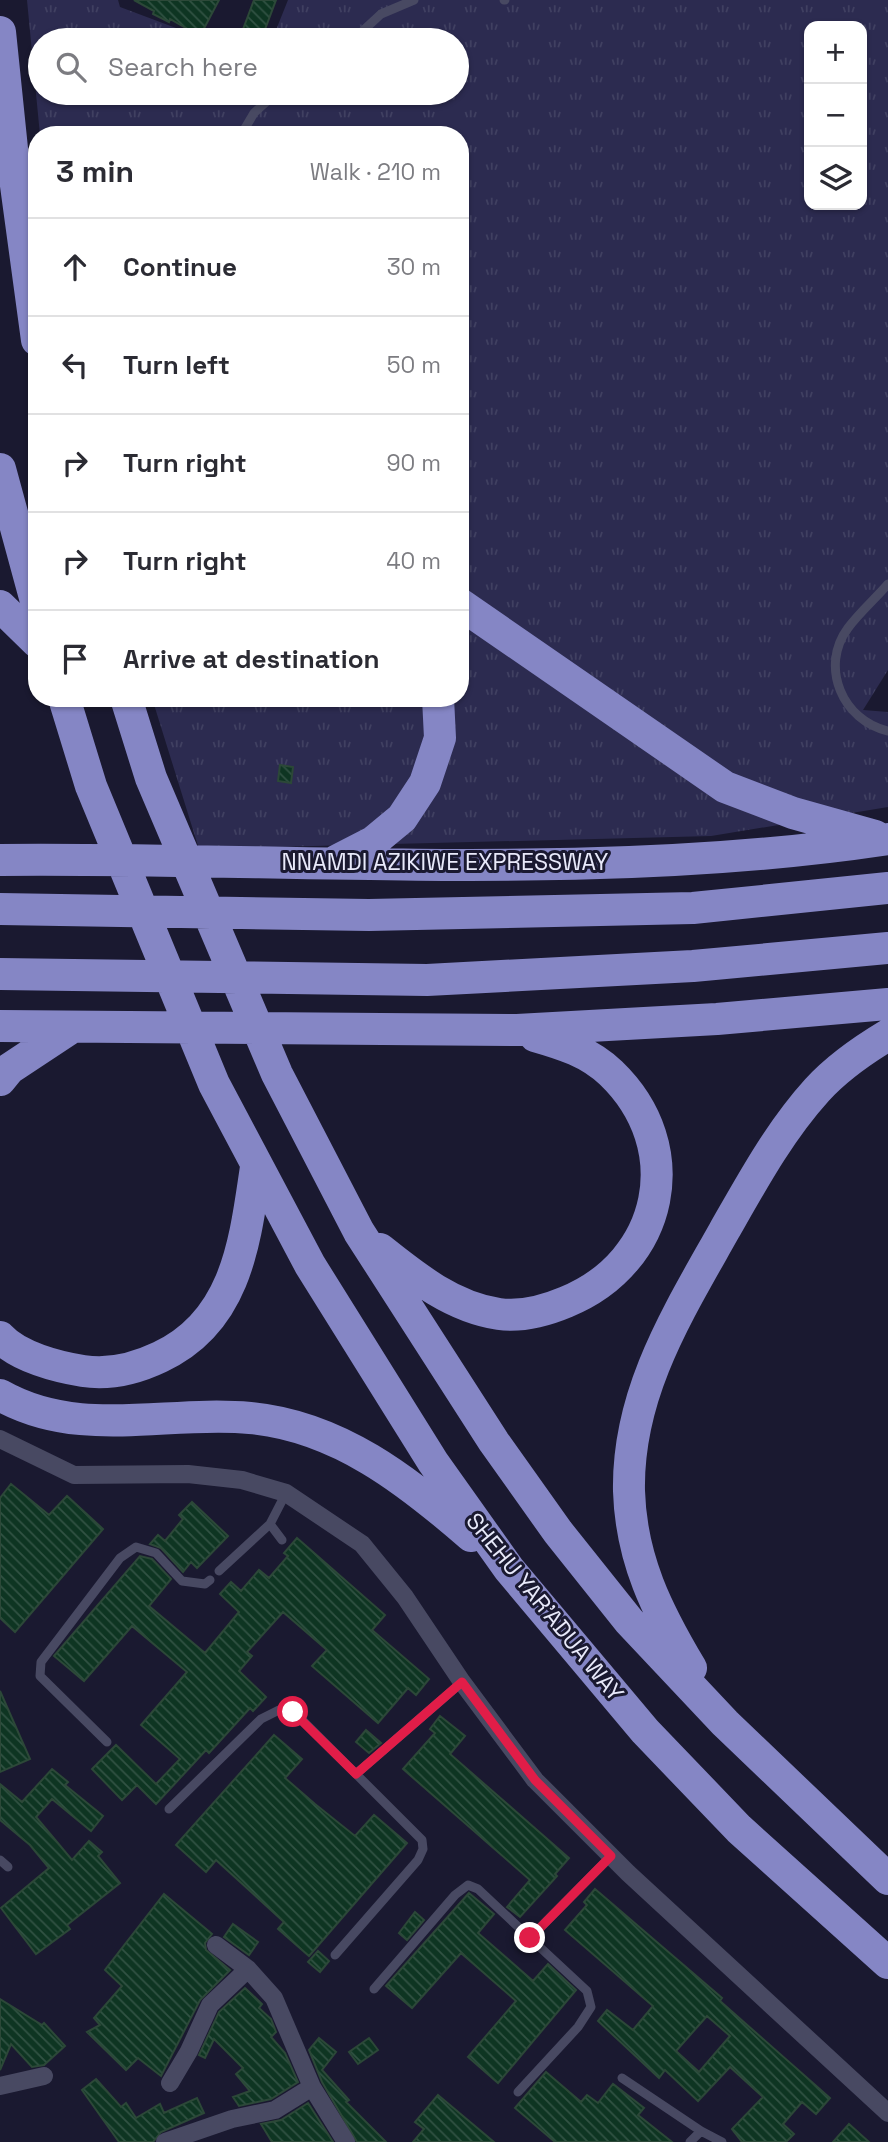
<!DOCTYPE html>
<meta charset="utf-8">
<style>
body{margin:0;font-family:"Space Grotesk",sans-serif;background:#f7f7f7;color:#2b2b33}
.controls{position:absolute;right:21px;top:21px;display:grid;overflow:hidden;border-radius:14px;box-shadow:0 2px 5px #0004}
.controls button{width:63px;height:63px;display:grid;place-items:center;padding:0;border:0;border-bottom:2px solid #e1e1e2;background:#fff;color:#2b2b33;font:35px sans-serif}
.stop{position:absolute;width:21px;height:21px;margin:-16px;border:5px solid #e11d48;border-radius:50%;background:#fff}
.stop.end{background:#e11d48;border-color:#fff;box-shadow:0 2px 7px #0008}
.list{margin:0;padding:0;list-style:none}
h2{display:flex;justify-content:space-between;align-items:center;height:91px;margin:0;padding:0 28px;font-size:30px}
h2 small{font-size:23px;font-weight:400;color:#7c7c81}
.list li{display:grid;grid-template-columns:46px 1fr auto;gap:21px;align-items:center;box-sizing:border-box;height:98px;padding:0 28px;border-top:2px solid #e1e1e2}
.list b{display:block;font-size:26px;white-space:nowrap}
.list em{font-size:23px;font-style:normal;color:#7c7c81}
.icon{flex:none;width:38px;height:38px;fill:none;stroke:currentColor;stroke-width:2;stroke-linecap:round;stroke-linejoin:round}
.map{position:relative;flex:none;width:888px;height:2142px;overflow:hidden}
.search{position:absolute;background:#fff;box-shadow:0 2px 5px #0004;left:28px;top:28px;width:441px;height:77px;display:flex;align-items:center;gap:18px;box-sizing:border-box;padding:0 24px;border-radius:38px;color:#7c7c81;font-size:26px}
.panel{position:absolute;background:#fff;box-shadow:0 2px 5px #0004;left:28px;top:126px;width:441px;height:581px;border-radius:28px}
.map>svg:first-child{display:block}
.grass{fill:url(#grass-tufts);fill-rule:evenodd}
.building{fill:url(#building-back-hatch);stroke:#2c4838;stroke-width:2;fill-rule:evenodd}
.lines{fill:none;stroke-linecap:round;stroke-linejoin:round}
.lane{stroke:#484962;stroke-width:9}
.street{stroke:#484962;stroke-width:18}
.highway{stroke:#8586c5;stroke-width:32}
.route{stroke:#e11d48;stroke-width:9}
.labels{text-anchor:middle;stroke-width:6;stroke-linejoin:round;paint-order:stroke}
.street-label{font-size:23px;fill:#e8e9fa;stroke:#1a1930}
</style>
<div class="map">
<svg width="888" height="2142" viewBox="0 0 888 2142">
<defs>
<pattern id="grass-tufts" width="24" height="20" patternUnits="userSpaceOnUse" patternTransform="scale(1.75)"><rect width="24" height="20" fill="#2c2b50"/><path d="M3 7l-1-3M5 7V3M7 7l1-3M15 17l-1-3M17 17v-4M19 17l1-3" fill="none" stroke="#404061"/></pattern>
<pattern id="building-back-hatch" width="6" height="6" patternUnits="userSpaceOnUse" patternTransform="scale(1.75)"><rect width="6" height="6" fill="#0e3522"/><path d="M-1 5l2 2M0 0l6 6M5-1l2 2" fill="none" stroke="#315243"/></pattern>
</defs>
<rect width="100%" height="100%" fill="#1a1930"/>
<!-- grass -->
<path class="grass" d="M27,0h91l2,7 88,33h-168v53h417v-53h-185l16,-40h600v670l-25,40 25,2v95l-177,29 -512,13 -47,-151h308v-563h-420zM809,26h53v179h-53z"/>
<!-- building -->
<path class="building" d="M134,0h85l-19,36 -30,-17 -1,3 -16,-8 1,-3z
M254,0h22l-15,40h-22z
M280,765l13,2 -2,16 -13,-2z
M11,1484l38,31 18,-19 36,33 -88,103 -15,-14v-120z
M192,1502l36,34 -31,32 -6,-6 -8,10 -22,-24 -11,-4 8,-9 7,6 18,-22 -4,-4z
M297,1538l88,77 -13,15 57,49 -13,16 -8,-7 -30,35 -66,-57 15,-16 -44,-38 -36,40 5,4 -13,15 27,26 -13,14 -3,-3 -41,45 -3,-3 -50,54 -19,-19 -15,15 -30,-31 24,-24 40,39 24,-25 -39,-34 46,-53 -55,-46 -48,55 -30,-25 86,-100 12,3 19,20 -22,27 56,47 34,-41 -19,-18 11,-12 10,9 18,-21 10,8 19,-22 -4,-3z
M0,1691l30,68 -30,13z
M440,1716l25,20 -15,18 119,104 -14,16 2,2 -37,41 -13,-10 23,-27 -127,-111 32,-36 -5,-4z
M366,1730l15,13 -12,10 -13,-11z
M274,1735l28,24 -17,19 30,26 40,32 19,-21 33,28 -98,113 -31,-27 6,-7 -68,-62 -10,12 -30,-27z
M52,1769l16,13 -3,3 38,31 -12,15 -39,-32 -16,18 36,43 17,-19 13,11 -4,4 22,27 -53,42 3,4 -34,25 -35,-46 48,-40 -19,-23 -30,-25v-36l22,18z
M595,1889l127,109 -2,3 110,97 -14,16 -14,-12 -19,22 11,10 -8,8h-44l-10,-13 31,-32 -33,-30 -32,34 -33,-31 -6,8 -61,-57 9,-11 26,20 20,-24 -88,-76 22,-25 -3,-3zM707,2016l23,20 -31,36 -23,-21z
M469,1893l25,21 -16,19 55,48 15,-17 28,26 -78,93 -30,-26 48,-56 -55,-48 -49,55 -26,-22z
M164,1894l48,40 -7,9 1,7 24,20 -30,30 -39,76 -23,-18 -12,12 -39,-38 13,-7 -6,-7 28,-32 -17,-16z
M415,1912l9,8 -17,20 -8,-7z
M233,1924l25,18 -9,13 -25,-18z
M318,1951l11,10 -9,11 -12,-10z
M245,1988l17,16 -3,4 12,11 5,13 -5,5 14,16 13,29 -27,17 -32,7 -6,-9 17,-6 -14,-17 7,-6 -29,-29 -9,19 -6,-3 20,-43z
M0,1999l42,26 2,-2 21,23 -21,19 -12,2 -21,-23 -11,26z
M319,2038l17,14 -14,18 27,30 -3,2 40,40h-29l-35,-60 -13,-32z
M369,2038l9,12 -20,14 -9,-12z
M546,2072l35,30 6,-7 11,8 15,-19 31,24 -6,7 34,27h-117l-40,-34z
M96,2079l25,28 5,-4 10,15 24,-14 4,9 33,-15 7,15 -43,19 -8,10h-34l-37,-52z
M438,2095l56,47h-81l11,-13 -9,-7z
M308,2103l25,39h-61l-11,-18 20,-4z
M849,2124l20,18h-36z"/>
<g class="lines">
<!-- lane -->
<path class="lane" d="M504,0h1
M353,40l28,-26 33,-14
M241,135l13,-22 22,-20
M888,584c-13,15 -29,29 -40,44 -29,39 -5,93 40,103
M270,1524l12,16
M219,1571l51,-47 16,-31
M107,1742l-67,-66 1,-14 79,-104 16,-11 20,6 26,28 23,3 5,-4
M356,1774l106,-92
M169,1809l92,-90 18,-9 14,1 129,129 1,9 -5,11 -83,95
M0,1860l8,7
M374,1989l81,-94 13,-10 10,4 52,49 81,-82
M622,2078l79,53
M518,2092l60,-65 13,-20 -4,-16 -57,-53
M690,2142l11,-11 21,11"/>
<!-- street -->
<path class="street" d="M0,1439l74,36 114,-1 54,6 44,13 76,51 43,53 57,85 73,98 93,93 260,240
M216,1945l32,24 26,29 38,89
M170,2083l19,-32 21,-46 38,-36
M0,2086l44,-10
M165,2142l67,-23 43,-9 37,-23 34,55"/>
<!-- highway -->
<path class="highway" d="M0,32l15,146 22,162
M0,469l37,136
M460,604l265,183 68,26 82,23
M0,606l37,36
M64,698l27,88 123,298 96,181 123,197 76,107 136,162 94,98 149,134
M126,698l25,80 126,296 82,158 135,210 64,90 71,89 96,102 163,156
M0,860c293,-3 597,23 888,-21
M336,861l37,-19 29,-24 23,-35 15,-45 -2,-40
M0,909l369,6 324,-7 195,-20
M0,974l427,6 266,-14 195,-18
M0,1026l517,4 200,-11 171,-15
M0,1080l9,-11 62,-41
M380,1249c35,28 72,58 119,65 22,3 48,-4 67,-12 98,-40 122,-155 45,-229 -22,-21 -48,-29 -76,-37
M0,1337c18,20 58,30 83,34 26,4 54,-3 77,-14 77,-36 85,-116 96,-190
M0,1395c79,45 166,15 250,23 88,8 158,63 221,118
M691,1668c-34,-57 -60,-109 -62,-177 -2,-98 49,-178 95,-260 28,-49 55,-99 93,-141 20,-22 46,-40 71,-55"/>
</g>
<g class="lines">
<!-- route -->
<path class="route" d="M293,1712l63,62 106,-92 73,98 76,76 -81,82"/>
</g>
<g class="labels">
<!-- street labels -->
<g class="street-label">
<text x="445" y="870">NNAMDI AZIKIWE EXPRESSWAY</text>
<text transform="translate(545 1607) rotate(51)" y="8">SHEHU YAR'ADUA WAY</text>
</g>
</g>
</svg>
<div class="controls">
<button>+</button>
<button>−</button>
<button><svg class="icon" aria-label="layers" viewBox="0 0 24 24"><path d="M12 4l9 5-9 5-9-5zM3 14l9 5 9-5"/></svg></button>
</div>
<div class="stop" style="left:293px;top:1712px"></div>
<div class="stop end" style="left:530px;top:1938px"></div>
<div class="search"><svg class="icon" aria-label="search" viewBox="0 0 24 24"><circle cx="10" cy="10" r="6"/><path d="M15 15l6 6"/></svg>Search here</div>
<section class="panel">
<h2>3 min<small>Walk · 210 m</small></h2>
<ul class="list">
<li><svg class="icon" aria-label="ahead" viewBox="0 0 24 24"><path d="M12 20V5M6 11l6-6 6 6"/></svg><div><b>Continue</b></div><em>30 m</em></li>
<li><svg class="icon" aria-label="left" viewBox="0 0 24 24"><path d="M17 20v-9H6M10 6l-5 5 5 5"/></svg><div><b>Turn left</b></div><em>50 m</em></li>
<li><svg class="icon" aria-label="right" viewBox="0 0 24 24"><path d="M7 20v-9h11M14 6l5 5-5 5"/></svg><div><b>Turn right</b></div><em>90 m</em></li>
<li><svg class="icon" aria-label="right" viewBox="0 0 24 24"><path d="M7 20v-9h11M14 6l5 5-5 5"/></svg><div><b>Turn right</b></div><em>40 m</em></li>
<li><svg class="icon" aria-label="arrive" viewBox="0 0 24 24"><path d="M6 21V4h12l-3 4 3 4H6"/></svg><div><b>Arrive at destination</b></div></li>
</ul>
</section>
</div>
